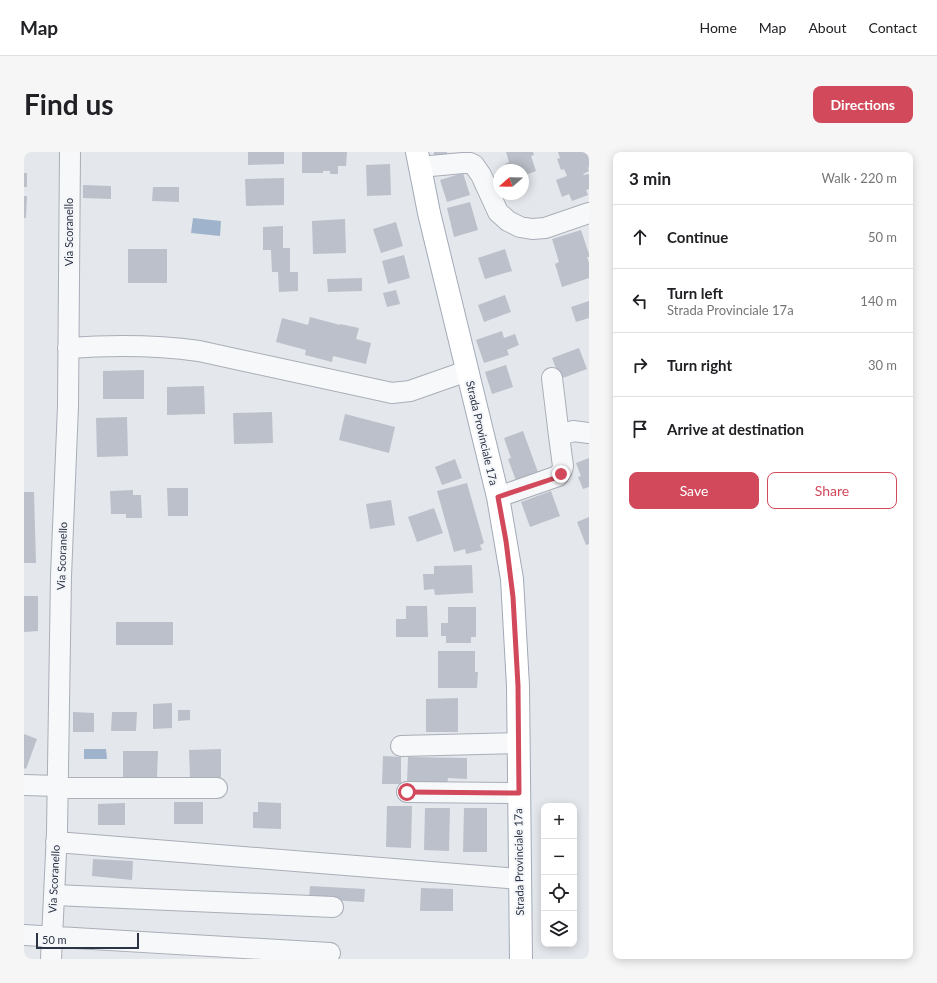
<!DOCTYPE html>
<meta charset="utf-8">
<style>
body{margin:0;font-family:Lato,sans-serif;background:#f6f6f6;color:#202124}
.controls{position:absolute;right:12px;bottom:12px;display:grid;overflow:hidden;border-radius:8px;box-shadow:0 2px 10px #0003}
.controls button{width:36px;height:36px;display:grid;place-items:center;padding:0;border:0;border-bottom:1px solid #e0e0e0;background:#fff;color:#202124;font:20px sans-serif}
.compass{position:absolute;left:469px;top:12px;width:36px;height:36px;border-radius:50%;background:#fff;box-shadow:0 2px 10px #0003;rotate:250deg}
.scale{position:absolute;left:12px;bottom:10px;width:103px;box-sizing:border-box;padding-left:4px;border:2px solid #2b3445;border-top:0;font-size:11px;line-height:14px;white-space:nowrap;color:#2b3445;-webkit-text-stroke:3px #f4f6f9;paint-order:stroke}
.stop{position:absolute;width:12px;height:12px;margin:-9px;border:3px solid #d1495b;border-radius:50%;background:#fff}
.stop.end{background:#d1495b;border-color:#fff;box-shadow:0 1px 4px #0008}
.list{margin:0;padding:0;list-style:none}
h2{display:flex;justify-content:space-between;align-items:center;height:52px;margin:0;padding:0 16px;font-size:17px}
h2 small{font-size:13px;font-weight:400;color:#757577}
.list li{display:grid;grid-template-columns:26px 1fr auto;gap:12px;align-items:center;box-sizing:border-box;height:64px;padding:0 16px;border-top:1px solid #e0e0e0}
.list b{display:block;font-size:15px;white-space:nowrap}
.list p{margin:0;font-size:13px;white-space:nowrap;color:#757577}
.list em{font-size:13px;font-style:normal;color:#757577}
.actions{display:flex;gap:8px;padding:12px 16px}
.actions a{flex:1;padding:9px 0;border:1px solid #d1495b;border-radius:8px;text-align:center;font-size:14px;color:#d1495b}
.actions .main{background:#d1495b;color:#fff}
.icon{flex:none;width:22px;height:22px;fill:none;stroke:currentColor;stroke-width:2;stroke-linecap:round;stroke-linejoin:round}
.map{position:relative;flex:none;width:565px;height:807px;overflow:hidden;border-radius:8px}
header{display:flex;align-items:center;gap:24px;box-sizing:border-box;height:56px;padding:0 20px;background:#fff;border-bottom:1px solid #e0e0e0}
header strong{font-size:19px}
nav{display:flex;gap:22px;margin-inline-start:auto;font-size:14px}
.intro{display:flex;align-items:center;justify-content:space-between;box-sizing:border-box;height:96px;padding:0 24px}
h1{margin:0;font-size:28px}
.button{padding:10px 18px;border-radius:8px;background:#d1495b;color:#fff;font-size:14px;font-weight:700}
main{display:flex;gap:24px;padding:0 24px}
aside{flex:1;background:#fff;border-radius:8px;box-shadow:0 2px 10px #0003}
.map>svg:first-child{display:block}
.water{fill:#9fb4cc}
.building{fill:#bbc0ca}
.lines{fill:none;stroke-linecap:round;stroke-linejoin:round}
.minor-casing{stroke:#a9aeb7;stroke-width:22}
.major-casing{stroke:#a3abb8;stroke-width:24}
.minor{stroke:#f7f8fa;stroke-width:20}
.major{stroke:#fff;stroke-width:22}
.route{stroke:#d1495b;stroke-width:5}
.labels{text-anchor:middle;stroke-width:4;stroke-linejoin:round;paint-order:stroke}
.street-label{font-size:11px;fill:#2b3445;stroke:#f4f6f9}
</style>
<header>
<strong>Map</strong>
<nav><a>Home</a><a>Map</a><a>About</a><a>Contact</a></nav>
</header>
<div class="intro"><h1>Find us</h1><a class="button">Directions</a></div>
<main>
<div class="map">
<svg width="565" height="807" viewBox="0 0 565 807">
<rect width="100%" height="100%" fill="#e4e7ec"/>
<!-- water -->
<path class="water" d="M169,66l28,3 -1,15 -29,-3z
M60,597h22l1,10h-23z"/>
<!-- building -->
<path class="building" d="M224,0h36v12l-36,1z
M278,0h45l-1,14h-8v8h-8v-3h-7v2h-21z
M410,0h13v5h-13z
M482,0h27l1,3 -3,1 5,15 -13,5v-6h-16l-2,-6 4,-2z
M534,0h30l1,3v12l-1,1 1,3 -6,3 1,1 5,-1v15l-3,1 2,5 -16,6 -3,-7 -7,3 -6,-17 11,-4 -3,-7 -3,1 -4,-11 3,-1z
M366,12l1,31 -24,1 -1,-31z
M0,21h3v14h-3z
M439,21l7,22 -23,7 -7,-22z
M260,26v27l-38,1 -1,-27z
M59,33l28,1v13l-28,-1z
M129,35h26v15l-27,-1z
M0,44h3l-1,22h-2z
M446,50l8,28 -24,7 -7,-29z
M321,67l1,34 -33,1 -1,-33z
M372,70l7,24 -22,7 -8,-24z
M259,74v22h7v24h8v19l-19,1 -1,-20h-6l-1,-22h-8v-23z
M557,78l8,24v3h-2l2,6v15l-27,9 -7,-23 4,-2 -7,-23z
M104,97h39v34h-39z
M481,97l7,22 -27,8 -7,-21z
M380,103l6,23 -22,6 -6,-23z
M338,126v13l-34,1 -1,-13z
M372,138l4,14 -13,3 -4,-14z
M481,143l6,17 -27,10 -6,-17z
M565,149v17l-13,4 -5,-15z
M286,165l30,8v-1l19,4 -3,11 15,4 -5,21 -33,-8 -1,6 -27,-7 1,-5 -30,-8 6,-24 26,7z
M478,179l2,7 11,-4 4,11 -12,5 2,5 -25,8 -8,-23z
M555,196l8,21 -27,10 -8,-21z
M482,213l7,22 -21,7 -7,-22z
M120,218v29h-41v-28z
M180,234l1,28 -38,1v-28z
M248,260l1,31 -39,1 -1,-31z
M321,262l50,13 -6,26 -50,-13z
M103,265l1,39 -31,1 -1,-39z
M499,279l16,44 -22,8 -9,-24 3,-1 -7,-20z
M565,306v29l-6,2 -5,-12 3,-1 -5,-13z
M431,307l7,19 -20,7 -7,-18z
M443,331l17,60 -4,2 2,5 -16,4 -1,-5 -11,3 -17,-61z
M143,336h21v28h-20z
M109,338v5h8l1,23h-16v-4h-15l-1,-23z
M527,339l9,25 -30,11 -9,-25z
M0,340h10l2,71h-12z
M367,348l4,25 -25,4 -4,-25z
M410,356l9,25 -26,9 -9,-25z
M565,365v27l-3,1 -9,-23z
M448,413l1,28 -38,2 -1,-6 -10,1 -1,-16h11v-8z
M0,444h14v35l-14,1z
M382,454h21l1,31h-32v-18h10z
M424,455h28v30h-5v6h-25v-7h-5v-13h7z
M92,470h57v23h-57z
M414,499h37v21h3l-1,16h-39z
M434,546v34h-32v-33z
M148,551v25l-19,1v-25z
M154,558h12v10l-12,1z
M49,560l21,1v19h-21z
M88,560h25l-1,19h-25z
M0,582l13,5 -11,30 -2,-1z
M197,597v29h-31l-1,-28z
M99,599h35l-1,28 -34,-1z
M359,604l18,1v27h-19z
M384,605l59,1v21l-19,-1 -1,8 -40,-4z
M150,650h29v22h-29z
M234,650l23,1v26l-28,-1v-16h5z
M101,651v22h-27v-21z
M363,654h25l-1,42 -25,-1z
M401,656h25l-1,43 -25,-1z
M440,656h23v44h-24z
M69,707l40,2 -1,19 -40,-4z
M286,734l55,3 -1,13 -55,-3z
M397,736l32,1v22h-33z"/>
<g class="lines">
<!-- minor casing -->
<g class="minor-casing">
<path id="minor" d="M396,15l43,-4h7l4,2 7,10 17,37 10,9 12,6 12,2 13,-1 44,-15
M44,196c44,-3 88,-3 131,3l193,42 18,-2 57,-20
M528,226l7,58
M474,345l60,-21 4,-6 1,-4 -4,-30 14,-5 16,2
M377,594l117,-3
M0,633l34,1
M34,636h159
M383,640l112,1
M32,690l464,37
M30,743l279,12
M0,783l306,18
M27,807l6,-127 4,-256 7,-170 2,-254"/>
</g>
<!-- major casing -->
<g class="major-casing">
<path id="major" d="M393,0l12,61 69,284 14,82 6,107 3,273"/>
</g>
<!-- minor -->
<use href="#minor" class="minor"/>
<!-- major -->
<use href="#major" class="major"/>
</g>
<g class="lines">
<!-- route -->
<path class="route" d="M383,640l112,1 -1,-107 -5,-89 -7,-56 -8,-44 57,-19 6,-4"/>
</g>
<g class="labels">
<!-- street labels -->
<g class="street-label">
<text transform="translate(45 80) rotate(-90)" y="4">Via Scoranello</text>
<text transform="translate(458 281) rotate(77)" y="4">Strada Provinciale 17a</text>
<text transform="translate(38 404) rotate(-88)" y="4">Via Scoranello</text>
<text transform="translate(495 710) rotate(-91)" y="4">Strada Provinciale 17a</text>
<text transform="translate(30 727) rotate(-87)" y="4">Via Scoranello</text>
</g>
</g>
</svg>
<div class="controls">
<button>+</button>
<button>−</button>
<button><svg class="icon" aria-label="locate" viewBox="0 0 24 24"><circle cx="12" cy="12" r="6"/><path d="M12 2v4M12 18v4M2 12h4M18 12h4"/></svg></button>
<button><svg class="icon" aria-label="layers" viewBox="0 0 24 24"><path d="M12 4l9 5-9 5-9-5zM3 14l9 5 9-5"/></svg></button>
</div>
<svg class="compass" viewBox="-18 -18 36 36"><path d="M0-13l5 13h-10z" fill="#e53935"/><path d="M0 13l5-13h-10z" fill="#757577"/></svg>
<div class="scale">50 m</div>
<div class="stop" style="left:383px;top:640px"></div>
<div class="stop end" style="left:537px;top:322px"></div>
</div>
<aside>
<h2>3 min<small>Walk · 220 m</small></h2>
<ul class="list">
<li><svg class="icon" aria-label="ahead" viewBox="0 0 24 24"><path d="M12 20V5M6 11l6-6 6 6"/></svg><div><b>Continue</b></div><em>50 m</em></li>
<li><svg class="icon" aria-label="left" viewBox="0 0 24 24"><path d="M17 20v-9H6M10 6l-5 5 5 5"/></svg><div><b>Turn left</b><p>Strada Provinciale 17a</p></div><em>140 m</em></li>
<li><svg class="icon" aria-label="right" viewBox="0 0 24 24"><path d="M7 20v-9h11M14 6l5 5-5 5"/></svg><div><b>Turn right</b></div><em>30 m</em></li>
<li><svg class="icon" aria-label="arrive" viewBox="0 0 24 24"><path d="M6 21V4h12l-3 4 3 4H6"/></svg><div><b>Arrive at destination</b></div></li>
</ul>
<div class="actions"><a class="main">Save</a><a>Share</a></div>
</aside>
</main>
